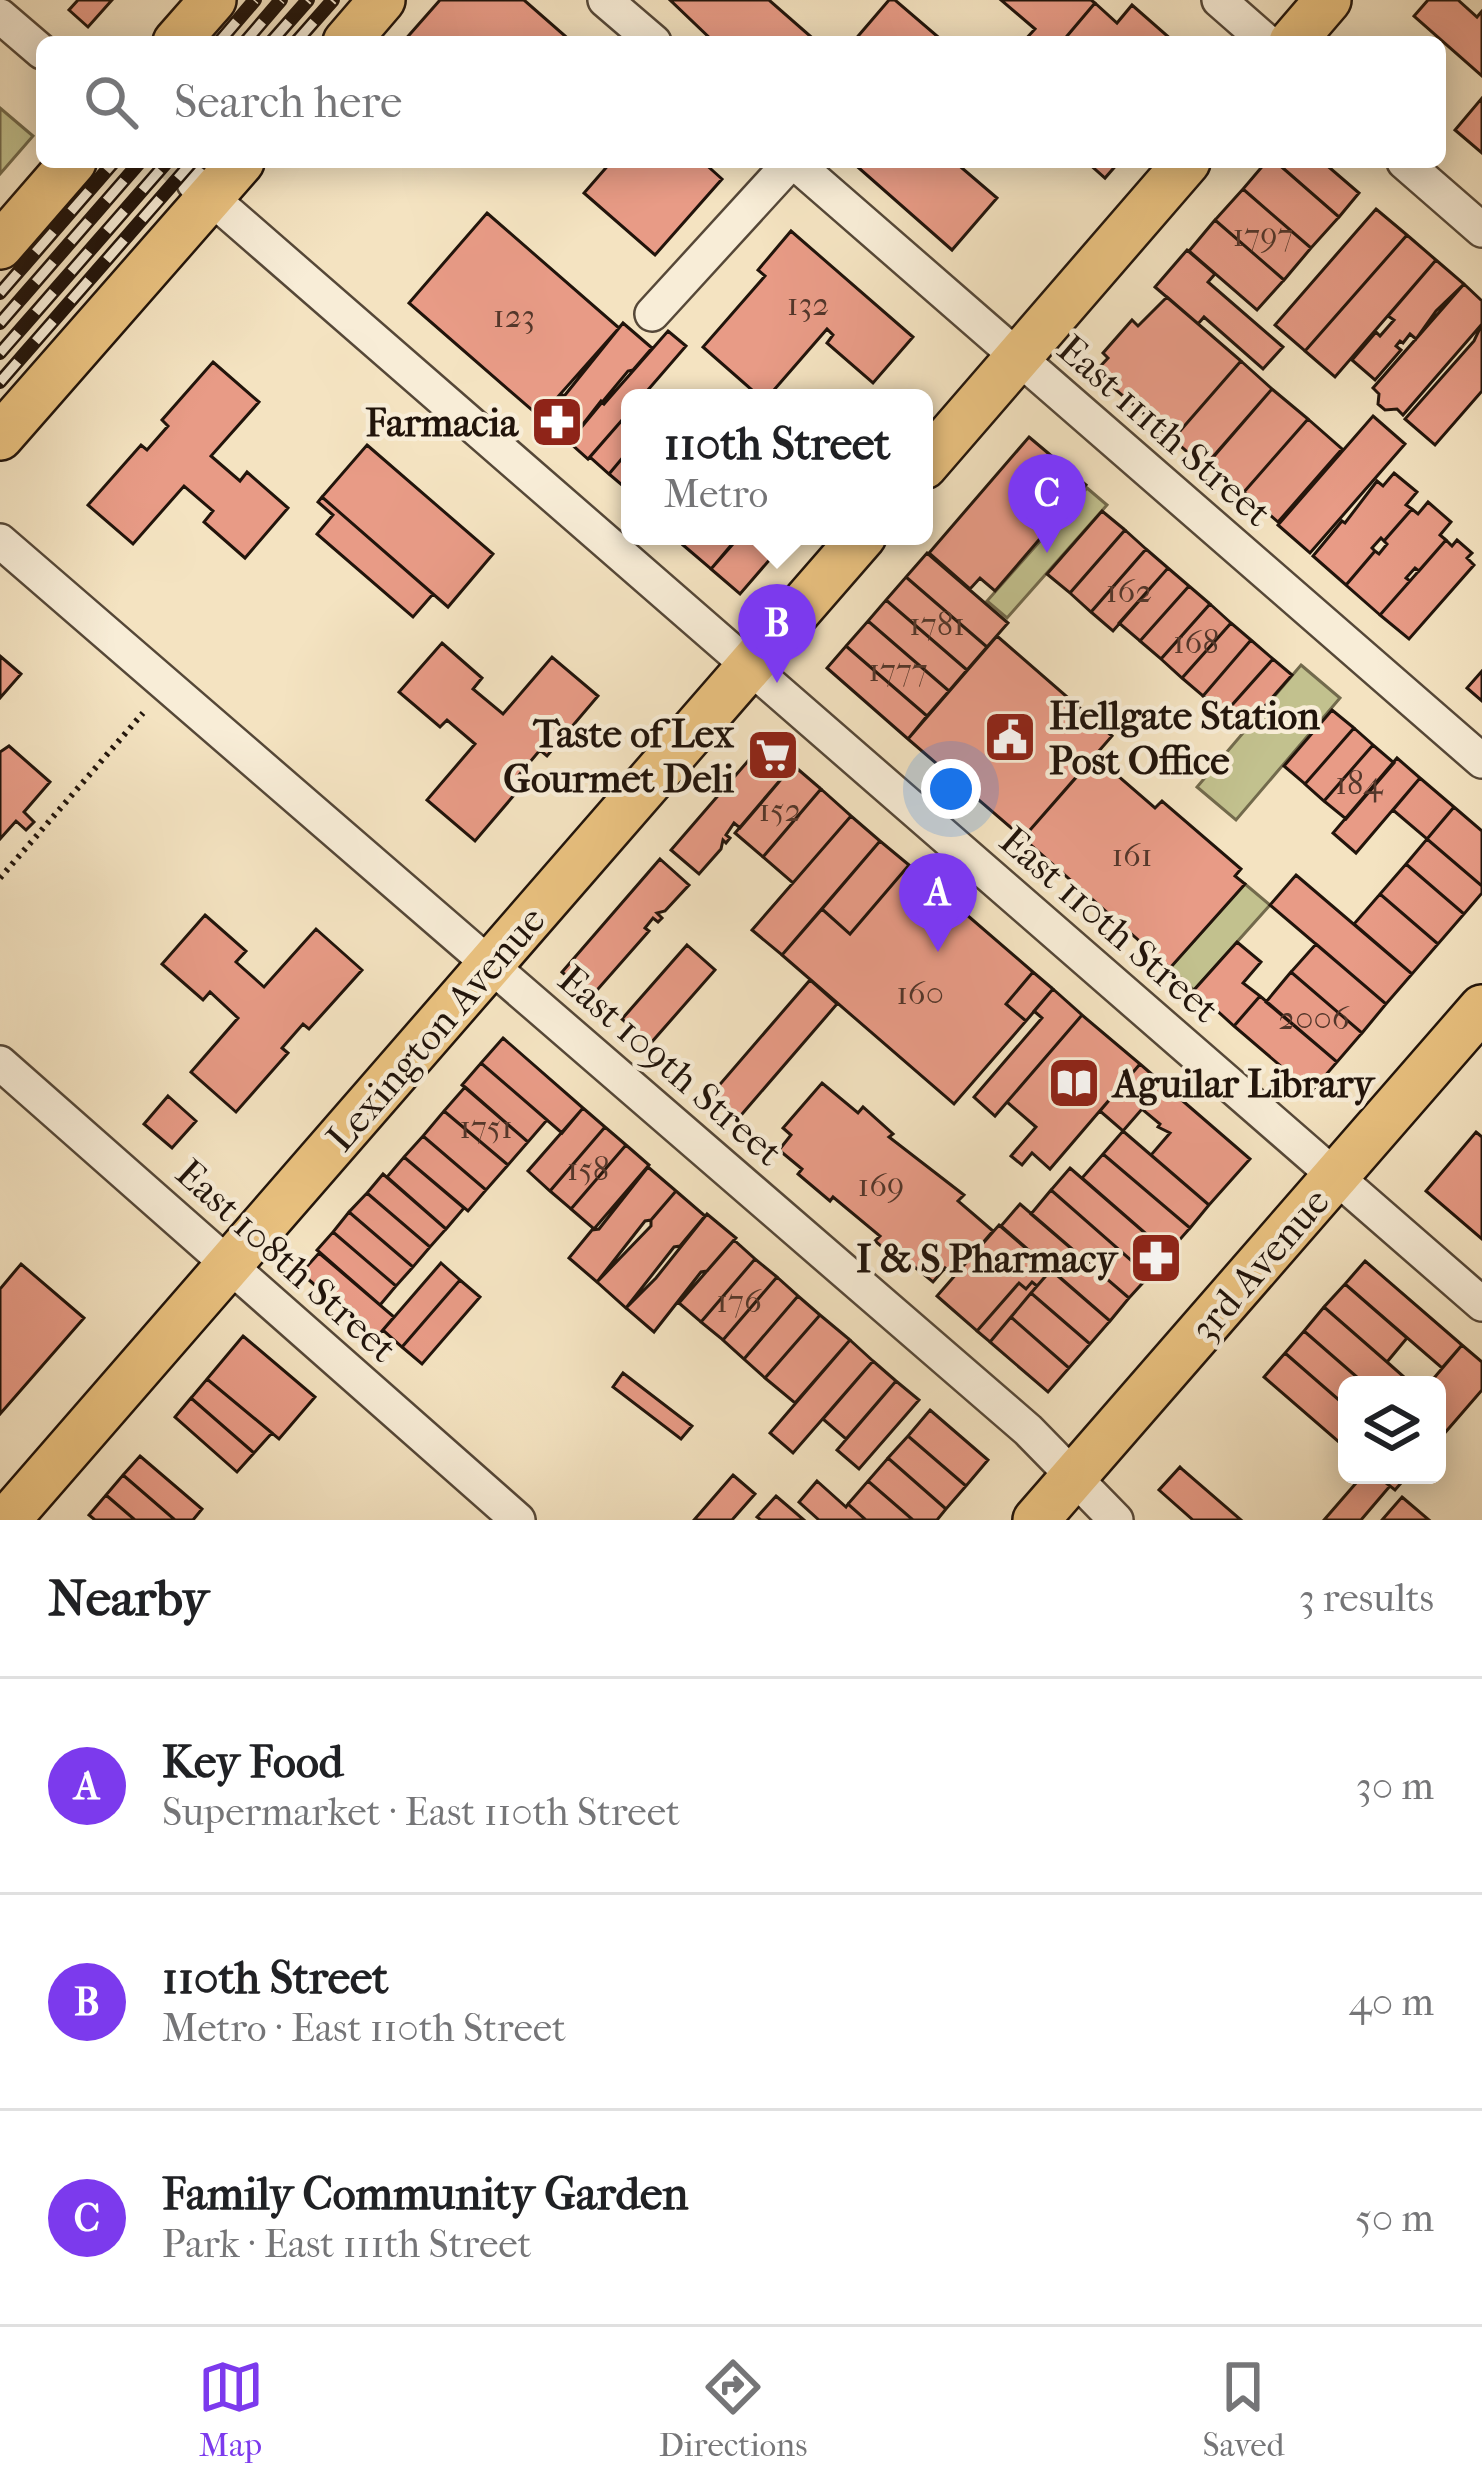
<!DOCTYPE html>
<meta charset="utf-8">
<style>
body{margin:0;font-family:"IM FELL French Canon",serif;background:#f2f2f2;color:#202124}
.controls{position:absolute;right:36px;bottom:36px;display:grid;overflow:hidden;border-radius:18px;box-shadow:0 6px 30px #0003}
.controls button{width:108px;height:108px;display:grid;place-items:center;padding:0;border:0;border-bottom:3px solid #e0e0e0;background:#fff;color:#202124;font:60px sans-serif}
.you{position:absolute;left:951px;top:789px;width:42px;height:42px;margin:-30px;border:9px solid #fff;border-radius:50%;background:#1a73e8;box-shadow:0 0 0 18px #1a73e833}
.badge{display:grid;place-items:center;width:78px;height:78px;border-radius:50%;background:#7c3aed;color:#fff;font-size:39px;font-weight:700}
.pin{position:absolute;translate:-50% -99px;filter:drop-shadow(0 3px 6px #0008)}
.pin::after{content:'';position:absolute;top:63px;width:42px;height:36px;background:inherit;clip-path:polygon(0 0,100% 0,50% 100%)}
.popup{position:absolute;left:621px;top:389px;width:312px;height:156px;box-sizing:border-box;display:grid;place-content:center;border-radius:18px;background:#fff;filter:drop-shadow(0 3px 9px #0005);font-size:39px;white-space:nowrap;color:#757577}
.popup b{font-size:45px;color:#202124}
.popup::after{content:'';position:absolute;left:50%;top:100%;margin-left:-24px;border:24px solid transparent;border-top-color:#fff}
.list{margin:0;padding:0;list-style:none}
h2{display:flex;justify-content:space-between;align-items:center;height:156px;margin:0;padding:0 48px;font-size:51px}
h2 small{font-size:39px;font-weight:400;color:#757577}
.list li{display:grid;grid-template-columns:78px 1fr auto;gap:36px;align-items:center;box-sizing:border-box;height:216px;padding:0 48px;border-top:3px solid #e0e0e0}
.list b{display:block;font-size:45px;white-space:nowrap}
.list p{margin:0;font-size:39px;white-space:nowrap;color:#757577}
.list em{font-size:39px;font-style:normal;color:#757577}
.icon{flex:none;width:66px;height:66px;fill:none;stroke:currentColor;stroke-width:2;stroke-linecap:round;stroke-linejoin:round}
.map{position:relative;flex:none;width:1482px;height:1520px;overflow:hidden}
.search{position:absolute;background:#fff;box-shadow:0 6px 30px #0003;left:36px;right:36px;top:36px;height:132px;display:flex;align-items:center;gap:30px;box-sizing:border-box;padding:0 42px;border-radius:18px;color:#757577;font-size:45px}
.sheet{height:804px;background:#fff}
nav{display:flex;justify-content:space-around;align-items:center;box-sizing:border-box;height:168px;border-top:3px solid #e0e0e0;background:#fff;font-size:33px;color:#757577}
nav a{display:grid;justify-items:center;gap:6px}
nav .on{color:#7c3aed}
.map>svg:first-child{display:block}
.green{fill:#c2c18e;stroke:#726a4c;stroke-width:3}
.building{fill:#e89b86;stroke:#21140b;stroke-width:3}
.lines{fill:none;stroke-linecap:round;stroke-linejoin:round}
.minor-tunnel{stroke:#d4c4a6;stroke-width:33;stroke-dasharray:33 16;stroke-linecap:butt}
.minor-casing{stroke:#564838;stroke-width:38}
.major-casing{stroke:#21140b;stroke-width:50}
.path{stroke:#21140b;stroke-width:6;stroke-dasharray:3 6;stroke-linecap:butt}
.minor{stroke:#f8edd7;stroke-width:33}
.major{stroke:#eac280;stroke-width:45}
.rail-casing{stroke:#21140b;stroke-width:14}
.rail{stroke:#f8edd7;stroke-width:9;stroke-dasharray:27;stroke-linecap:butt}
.labels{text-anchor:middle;stroke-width:9;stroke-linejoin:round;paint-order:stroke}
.number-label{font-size:33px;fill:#53362a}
.poi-label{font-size:39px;font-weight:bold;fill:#21140b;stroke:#f8edd7;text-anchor:end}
.street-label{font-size:39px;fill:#21140b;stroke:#f8edd7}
</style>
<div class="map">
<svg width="1482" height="1520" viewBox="0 0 1482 1520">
<rect width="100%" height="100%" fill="#f4e3c1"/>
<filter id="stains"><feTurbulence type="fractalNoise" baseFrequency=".00167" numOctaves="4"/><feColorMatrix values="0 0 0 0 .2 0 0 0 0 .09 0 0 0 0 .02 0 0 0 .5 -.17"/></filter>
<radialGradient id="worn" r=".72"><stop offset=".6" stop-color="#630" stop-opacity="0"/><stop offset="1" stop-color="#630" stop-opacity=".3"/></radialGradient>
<!-- green -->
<path class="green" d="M0,108l33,28 -33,38z
M1087,488l20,17 -100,113 -20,-17z
M1301,665l39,33 -104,122 -39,-33z
M1245,884l25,21 -76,85 -24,-22z"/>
<!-- building -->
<path class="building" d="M78,0h34l-24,27 -19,-17z
M440,0h84l48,42h-169z
M670,0h99l48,42h-103z
M889,0h6l49,42h-91z
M1001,0h90l4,3 -33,39h-39l12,-13z
M1428,0h30l19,17 5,-6v65l-68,-60z
M1095,3l22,20 15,-18 40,35 -110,2z
M1482,98v55l-27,-23z
M611,162h92l19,17 -67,76 -71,-62z
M852,162h103l42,36 -45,52z
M1087,162h32l-14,16z
M1266,162h10l63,55 -28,31 -68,-59z
M1276,162h47l36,31 -20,24z
M1243,189l68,59 -27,32 -69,-60z
M1376,209l31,26 -102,116 -30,-26z
M487,213l132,115 -79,89 -131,-114z
M1215,220l69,60 -27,30 -68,-59z
M791,231l122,106 -40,46 -46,-40 6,-8 -6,-6 -60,69h-6l-58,-51 62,-71 -7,-6z
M1407,235l29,25 -101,117 -30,-26z
M1187,250l28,24 -7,8 75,65 -20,22 -59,-52 -6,7 -43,-37z
M1436,260l28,24 -28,27 -20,28 -6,-5 -7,9 -3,-2 -4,5 5,4 -26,30 -23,-20 24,-28 4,4 14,-16 -6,-4z
M1464,284l18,17v23l-79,91 -6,-6 -12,1 -7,-6 1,-10 -6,-6z
M1167,297l74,64 -68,78 -78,-67 13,-14 -5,-5 29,-33 6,6z
M623,323l29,25 -19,22 -5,1 -59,71 -29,-25 19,-21 6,-1z
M1482,324v67l-47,54 -30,-26 69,-78z
M668,331l18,15 -45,52h-11v13l-42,48 -19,-17 32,-41 3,3z
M1241,361l31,28 -68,78 -31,-28z
M213,362l46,40 -48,54 29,25 7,-9 41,36 -43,50 -41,-36 9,-11 -29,-25 -51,58 -45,-39 53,-60 6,5 21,-24 -6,-6z
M1272,389l36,30 -64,73 -35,-30z
M630,411v38l-21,25 -19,-17z
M1373,416l32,28 -95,109 -32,-28z
M1308,419l34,30 -64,73 -34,-30z
M1029,437l57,48 -91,106 -15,-13 -10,11 -41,-36z
M367,445l126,109 -45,53 -126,-110z
M630,449v41l-1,1 -20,-17z
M1394,473l23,19 -11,13 6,4 -28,32 -3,-3 -9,10 3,3 -29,34 -33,-29 29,-35 3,2 32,-42 6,5z
M322,497l111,97 -20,23 -96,-83 16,-19 -15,-13z
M1428,502l23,20 -11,13 6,5 -27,31 -4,-3 -9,10 4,3 -30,34 -34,-30 29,-34 4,3 8,-10 -3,-3 28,-32 6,5z
M1102,511l23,19 -55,63 -23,-19z
M1125,530l21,19 -55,63 -21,-19z
M691,536h44l-2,7 -22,26 -28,-24z
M740,536h50l-50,58 -29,-25z
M1446,540l6,6 5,-6 15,13 -5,5 7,7 -65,74 -29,-24z
M1146,549l22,19 -55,63 -22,-19z
M927,553l81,70 -21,24 -81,-70z
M1168,568l21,18 -49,55 -21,-18z
M906,577l81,70 -20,23 -81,-70z
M1189,586l21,18 -49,55 -21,-18z
M886,600l81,70 -18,21 -81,-70z
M1210,604l21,19 -49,55 -21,-19z
M868,621l81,70 -22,25 -81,-70z
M1231,623l20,17 -48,56 -21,-18z
M997,636l115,100 -89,102 -115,-99z
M1251,640l22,19 -49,55 -21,-18z
M442,643l40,35 -9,11 30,25 49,-57 46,39 -51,60 -7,-6 -21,25 7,6 -51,60 -48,-41 48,-56 -28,-24 -7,7 -41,-35z
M846,646l81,70 -19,23 -81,-71z
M0,656l21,18 -21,24z
M1273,659l19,16 -49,56 -19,-17z
M1482,671v30l-15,-13z
M1332,710l22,18 -49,56 -21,-18z
M1354,728l19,17 -49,56 -19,-17z
M767,739l28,24 -55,65 -6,-5 -8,12 4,3 -4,5 -3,-3 -2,9 -22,25 -28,-24z
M1373,745l21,18 -48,56 -22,-18z
M9,746l41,36 -26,30 10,10 -8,8 -10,-9 -16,18v-87z
M1095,756l60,52 7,-7 79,68 -6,7 10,8 -75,84 -147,-130z
M1397,758l23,20 -64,75 -23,-20z
M793,765l28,24 -58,68 -28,-24z
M1420,778l34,29 -27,32 -34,-29z
M821,789l30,27 -58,67 -30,-26z
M1454,807l28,24v55l-55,-47z
M851,816l29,25 -98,114 -30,-25z
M1427,839l55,47v7l-18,21 -58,-50z
M880,841l29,24 -59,69 -28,-25z
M660,859l29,26 -24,26 -8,2 5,5 -4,4 -5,-4 -8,10 4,3 -58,66 -29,-25z
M1406,864l58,50 -26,30 -58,-50z
M909,865l124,107 -27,32 20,17 -72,83 -172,-149 40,-46 28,25z
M1296,875l116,99 -26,30 -116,-99z
M1380,894l58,50 -26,30 -58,-50z
M205,915l41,36 -10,11 28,25 52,-58 46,41 -53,59 -6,-5 -21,24 6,5 -52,59 -45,-40 47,-54 -28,-26 -7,8 -41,-36z
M1237,942l24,20 -18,21 17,13 -26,30 -40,-36z
M1316,944l70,60 -24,29 -71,-61z
M687,945l28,25 -65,74 -28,-25z
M1033,972l20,17 -27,32 -20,-17z
M1291,972l71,61 -25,29 -71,-60z
M810,980l27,24 -101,117 -27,-24z
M1053,989l29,26 -87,101 -21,-19 68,-79 -8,-7z
M1260,996l77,66 -26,30 -77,-66z
M1082,1015l58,49 -90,105 -18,-16 -10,12 -11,-9 25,-29 -29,-25z
M503,1038l80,70 -21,25 -81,-70z
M481,1063l66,57 -19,22 -66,-57z
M1140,1064l110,95 -41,46 -58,-50 19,-22 -12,-6 2,-3 -18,-15 -19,22 -23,-20z
M822,1083l36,30 5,-6 30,27 -4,3 75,58 -6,6 35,30 -39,45 -9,-8 -12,14 -22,-18 -4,4 -32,-27 5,-5 -47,-39 -3,4 -32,-27 4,-5 -23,-19 12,-15 -8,-7z
M465,1087l63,55 -20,23 -64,-54z
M168,1096l28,25 -24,27 -28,-24z
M583,1108l22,19 -55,64 -22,-20z
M444,1111l64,54 -22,25 -63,-54z
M605,1127l21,18 -55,64 -21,-18z
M1123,1131l86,74 -19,23 -87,-74z
M1476,1132l6,5v102l-56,-48z
M423,1136l63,54 -18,21 -64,-54z
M626,1145l23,20 -55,64 -23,-20z
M1103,1154l87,74 -22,25 -86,-75z
M404,1157l60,51 -18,21 -59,-52z
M648,1167l28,24 -25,29 -6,1 -48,61 -28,-24 23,-28 7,-1z
M1070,1168l98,85 -19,23 -98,-86z
M383,1174l63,55 -16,18 -63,-54z
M1051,1190l98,86 -20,22 -98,-84z
M676,1191l29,25 -25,30 -6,1 -48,61 -29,-26 54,-56v-6z
M367,1193l63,54 -17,20 -64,-55z
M1020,1204l109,94 -19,23 -109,-95z
M349,1212l64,55 -17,19 -63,-54z
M707,1214l29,24 -29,33 -6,1 -47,60 -28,-24 30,-30z
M999,1225l52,45 -14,16 -5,-4 -6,7 -7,-6 -42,48 -40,-35z
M333,1232l63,54 -16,19 -63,-55z
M734,1240l21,19 -54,63 -22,-19z
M319,1253l75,64 -18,21 -75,-65z
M755,1259l22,18 -54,63 -22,-18z
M1365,1261l97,84 -20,23 -97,-84z
M441,1263l19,17 -58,67 -19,-17z
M21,1264l63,54 -84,96v-125z
M1051,1270l59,51 -20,23 -59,-51z
M777,1277l21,19 -54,63 -21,-19z
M460,1280l20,17 -58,67 -20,-17z
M1032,1282l5,4 -47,56 -13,-11 42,-48 7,6z
M1345,1284l62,54 -20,24 -63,-55z
M1031,1293l59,51 -21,24 -58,-51z
M798,1296l22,19 -55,63 -21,-19z
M1324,1307l63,55 26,23h-47l-62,-54z
M820,1315l30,25 -55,63 -30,-25z
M1011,1317l58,51 -21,24 -58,-50z
M1304,1331l62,54h-19v22l-62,-54z
M243,1336l72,61 -36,42 -72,-60z
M850,1340l23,21 -80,92 -23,-20z
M1462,1345l20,17v28l-45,52v-57h-9z
M1285,1353l62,54v42l-83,-72z
M873,1361l23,20 -50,58 -23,-20z
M623,1373l69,53 -11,13 -68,-52z
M207,1379l65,54 -18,20 -63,-55z
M896,1381l23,19 -60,69 -22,-19z
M191,1398l63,55 -17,19 -62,-55z
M930,1410l58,50 -22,26 -58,-50z
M908,1436l58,50 -20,23 -58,-51z
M140,1456l62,53 -9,11h-18l-52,-45z
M888,1458l58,51 -9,11h-24l-45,-39z
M1180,1467l3,3 58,50h-48l-34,-30z
M123,1475l52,45h-40l-29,-25z
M733,1475l22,19 -23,26h-38z
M1363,1475h13l14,11 -29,34h-37z
M1376,1475h32l-13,15z
M817,1481l29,26 2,-3 18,16h-47l-20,-18z
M868,1481l45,39h-47l-18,-16z
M106,1495l29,25h-40l-6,-5z
M776,1496l28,24h-43l-4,-3z
M1402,1497l27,23h-47z"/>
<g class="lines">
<!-- minor-tunnel -->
<path class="minor-tunnel" d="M169,162l25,21"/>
<!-- minor casing -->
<g class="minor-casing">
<path id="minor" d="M605,0l49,42
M1219,0l48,42
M0,16l42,36
M794,162l688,599
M1404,162l78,68
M194,183l1288,1121
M652,314l139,-152
M0,541l1028,889 88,90
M0,1063l518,457"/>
</g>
<!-- major casing -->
<g class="major-casing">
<path id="major" d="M176,42l37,-42
M346,42l36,-42
M1292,42l36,-42
M0,246l73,-84
M0,437l241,-275
M924,466l263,-304
M7,1520l856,-984
M1036,1520l446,-512"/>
</g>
<!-- path -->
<path class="path" d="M0,878l143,-165"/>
<!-- minor -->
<use href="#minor" class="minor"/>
<!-- major -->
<use href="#major" class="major"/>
<!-- rail casing -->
<g class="rail-casing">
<path id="rail" d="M219,42l36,-42
M245,42l36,-42
M271,42l37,-42
M296,42l37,-42
M0,293l114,-131
M0,323l140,-161
M0,353l167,-191
M0,382l192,-220"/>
</g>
<!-- rail -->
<use href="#rail" class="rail"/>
</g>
<!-- icons -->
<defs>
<g id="pharmacy-square" transform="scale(2.7)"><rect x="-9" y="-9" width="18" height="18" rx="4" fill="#8f2418" stroke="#f8edd7"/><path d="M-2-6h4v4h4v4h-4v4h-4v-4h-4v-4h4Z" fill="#fff"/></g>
<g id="civic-square" transform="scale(2.7)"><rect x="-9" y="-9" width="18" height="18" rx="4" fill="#8f2418" stroke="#f8edd7"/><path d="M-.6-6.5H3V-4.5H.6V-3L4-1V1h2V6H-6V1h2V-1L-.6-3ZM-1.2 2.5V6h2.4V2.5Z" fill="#fff"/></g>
<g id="supermarket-square" transform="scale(2.7)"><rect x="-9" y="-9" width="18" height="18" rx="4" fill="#8f2418" stroke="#f8edd7"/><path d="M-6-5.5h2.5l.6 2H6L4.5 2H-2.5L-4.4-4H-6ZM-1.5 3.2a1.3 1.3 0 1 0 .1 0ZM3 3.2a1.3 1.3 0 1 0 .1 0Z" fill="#fff"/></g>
<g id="library-square" transform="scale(2.7)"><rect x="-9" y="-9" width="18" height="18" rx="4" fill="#8f2418" stroke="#f8edd7"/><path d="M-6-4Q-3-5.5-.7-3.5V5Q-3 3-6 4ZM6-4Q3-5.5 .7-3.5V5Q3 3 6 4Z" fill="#fff"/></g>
</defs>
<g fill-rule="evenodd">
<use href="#pharmacy-square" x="557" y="422"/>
<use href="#civic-square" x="1010" y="737"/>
<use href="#supermarket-square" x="773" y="755"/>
<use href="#library-square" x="1074" y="1083"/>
<use href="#pharmacy-square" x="1156" y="1258"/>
</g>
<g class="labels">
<!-- number labels -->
<g class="number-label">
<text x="1263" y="246">1797</text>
<text x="808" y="315">132</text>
<text x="514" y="327">123</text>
<text x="1129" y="602">162</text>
<text x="937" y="635">1781</text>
<text x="1196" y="653">168</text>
<text x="898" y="681">1777</text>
<text x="1359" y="794">184</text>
<text x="780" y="821">152</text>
<text x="1132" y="866">161</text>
<text x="920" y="1004">160</text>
<text x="1314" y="1029">2006</text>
<text x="486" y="1138">1751</text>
<text x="588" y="1180">158</text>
<text x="881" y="1196">169</text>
<text x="739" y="1312">176</text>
</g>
<!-- poi labels -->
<g class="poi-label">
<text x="518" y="436">Farmacia</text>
<text x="1049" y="729" text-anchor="start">Hellgate Station<tspan x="1049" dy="45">Post Office</tspan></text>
<text x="734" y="747">Taste of Lex<tspan x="734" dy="45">Gourmet Deli</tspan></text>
<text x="1113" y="1097" text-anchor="start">Aguilar Library</text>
<text x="1117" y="1272">I &amp; S Pharmacy</text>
</g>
<!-- street labels -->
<g class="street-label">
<text transform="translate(1165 430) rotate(41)" y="14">East 111th Street</text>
<text transform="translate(1110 924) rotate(41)" y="14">East 110th Street</text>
<text transform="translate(435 1028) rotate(-49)" y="14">Lexington Avenue</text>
<text transform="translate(671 1065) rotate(41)" y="14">East 109th Street</text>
<text transform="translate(287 1260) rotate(42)" y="14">East 108th Street</text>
<text transform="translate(1259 1264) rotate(-49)" y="14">3rd Avenue</text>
</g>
</g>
<rect width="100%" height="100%" filter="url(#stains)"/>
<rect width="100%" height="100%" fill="url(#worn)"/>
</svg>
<div class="controls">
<button><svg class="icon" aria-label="layers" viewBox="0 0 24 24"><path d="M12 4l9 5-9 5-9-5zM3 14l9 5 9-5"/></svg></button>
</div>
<div class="you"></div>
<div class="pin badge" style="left:938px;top:952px">A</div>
<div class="pin badge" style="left:777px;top:683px">B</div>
<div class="popup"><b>110th Street</b>Metro</div>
<div class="pin badge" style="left:1047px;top:553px">C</div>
<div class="search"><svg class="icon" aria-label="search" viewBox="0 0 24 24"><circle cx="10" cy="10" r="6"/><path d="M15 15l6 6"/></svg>Search here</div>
</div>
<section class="sheet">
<h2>Nearby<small>3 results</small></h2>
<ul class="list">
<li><span class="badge">A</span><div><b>Key Food</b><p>Supermarket · East 110th Street</p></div><em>30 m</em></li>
<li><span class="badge">B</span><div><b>110th Street</b><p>Metro · East 110th Street</p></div><em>40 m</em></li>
<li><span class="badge">C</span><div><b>Family Community Garden</b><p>Park · East 111th Street</p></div><em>50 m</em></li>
</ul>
</section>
<nav>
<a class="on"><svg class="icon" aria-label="map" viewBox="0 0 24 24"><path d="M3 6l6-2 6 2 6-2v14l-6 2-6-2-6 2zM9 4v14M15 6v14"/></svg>Map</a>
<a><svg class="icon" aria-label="directions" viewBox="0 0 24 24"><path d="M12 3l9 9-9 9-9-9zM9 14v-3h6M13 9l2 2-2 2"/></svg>Directions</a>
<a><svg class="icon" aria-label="saved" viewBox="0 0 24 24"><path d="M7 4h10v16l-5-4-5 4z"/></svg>Saved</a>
</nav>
